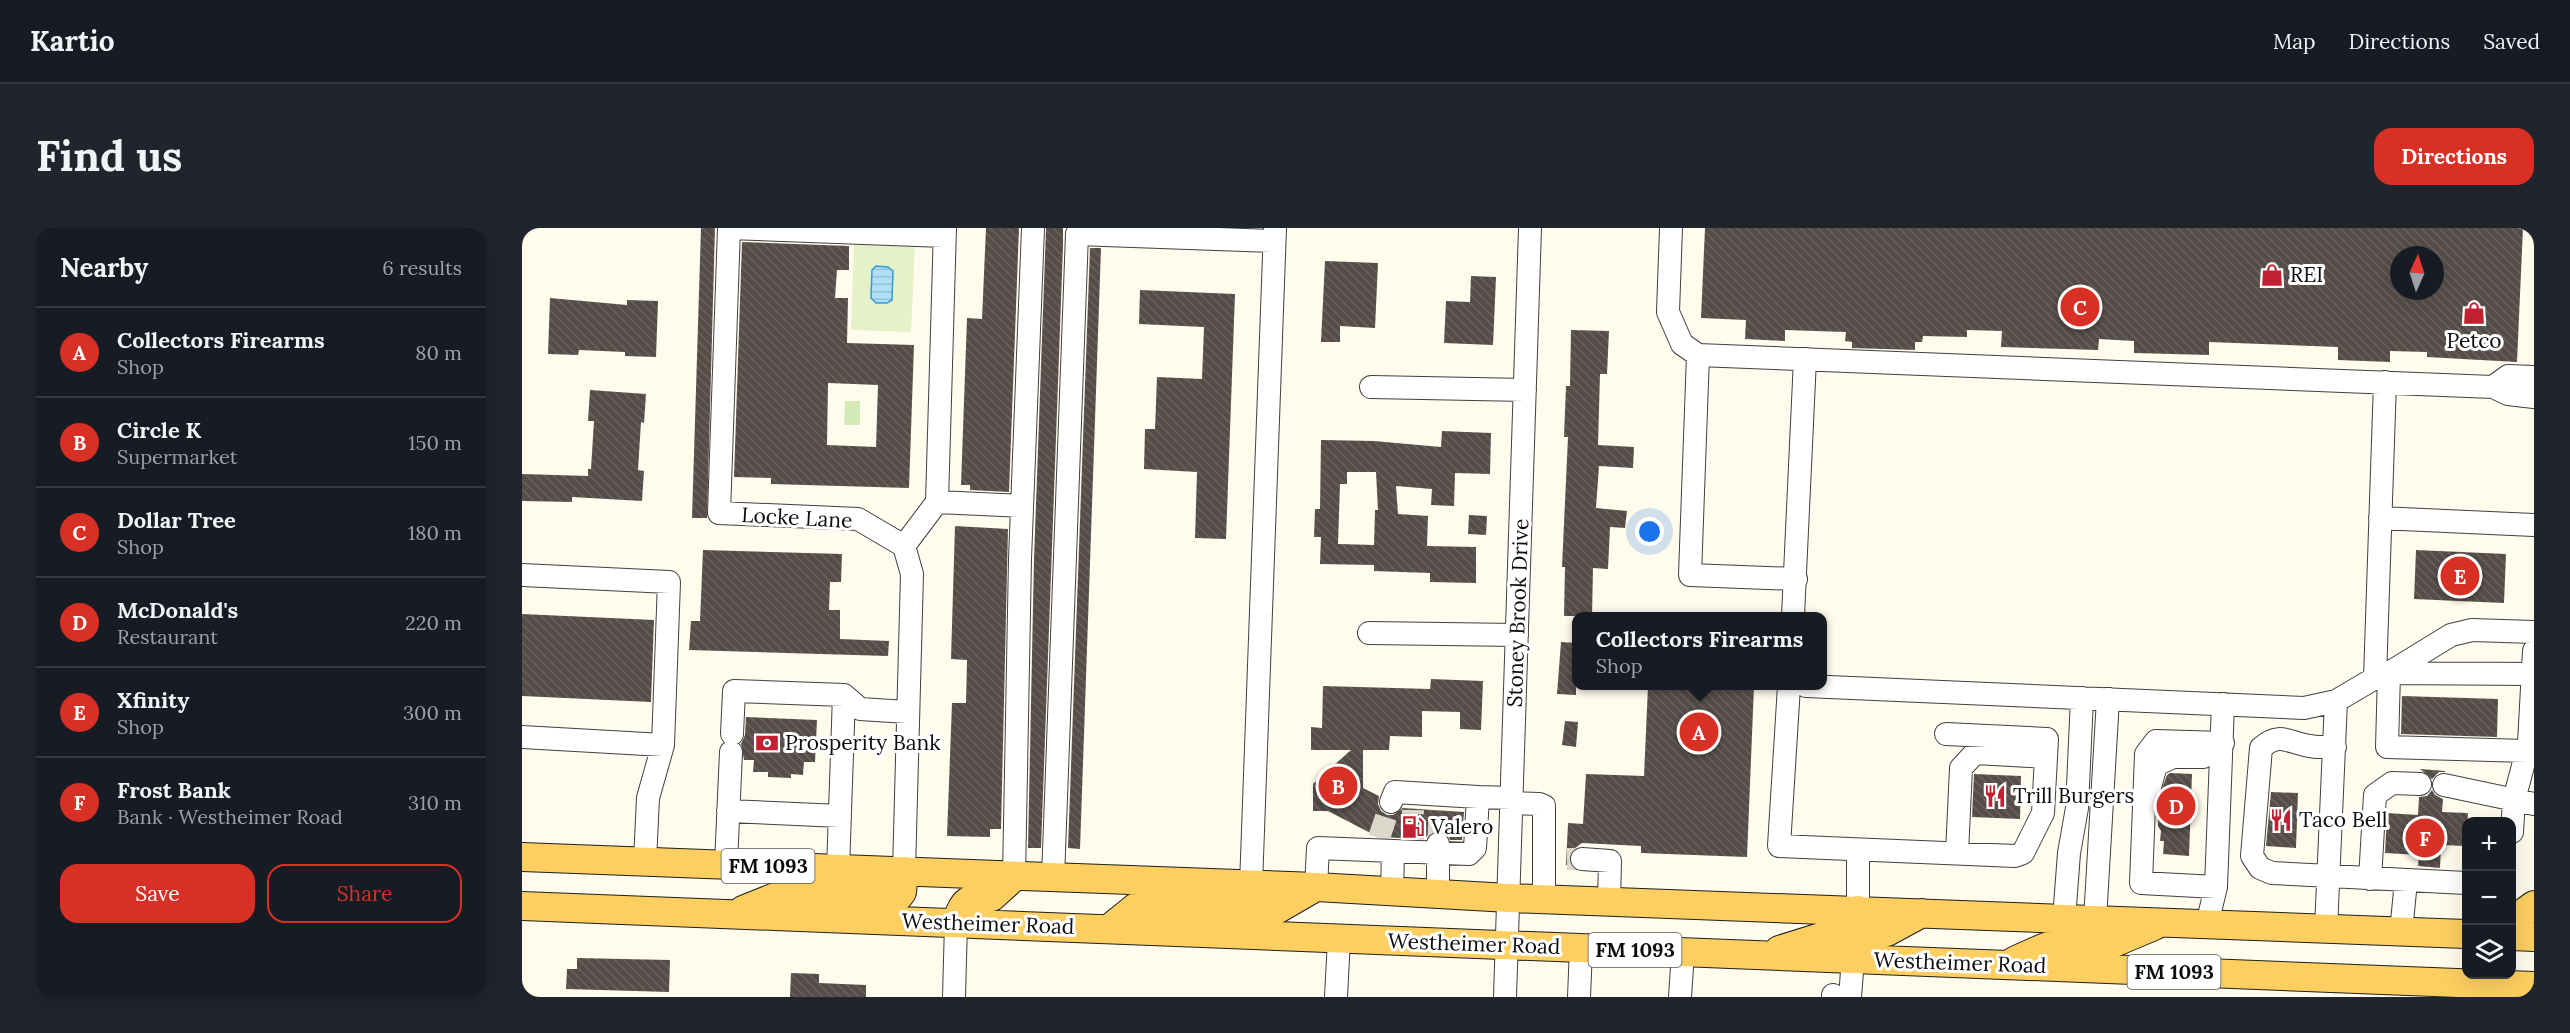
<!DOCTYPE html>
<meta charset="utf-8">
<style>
body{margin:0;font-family:Lora,serif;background:#20242c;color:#f1f3f6}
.controls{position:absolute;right:18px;bottom:18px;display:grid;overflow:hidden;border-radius:12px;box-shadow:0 6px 24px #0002}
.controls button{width:54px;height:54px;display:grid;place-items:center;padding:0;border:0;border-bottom:2px solid #363941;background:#171b24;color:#f1f3f6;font:30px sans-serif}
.compass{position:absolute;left:1868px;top:18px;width:54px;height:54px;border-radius:50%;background:#171b24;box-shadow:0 6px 24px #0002;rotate:3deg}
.you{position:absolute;left:1128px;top:304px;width:21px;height:21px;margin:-15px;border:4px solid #fff;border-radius:50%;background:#1a73e8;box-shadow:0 0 0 9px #1a73e833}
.badge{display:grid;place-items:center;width:39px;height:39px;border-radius:50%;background:#d93025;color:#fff;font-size:20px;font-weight:700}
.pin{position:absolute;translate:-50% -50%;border:3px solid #fff;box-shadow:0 2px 6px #0006}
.popup{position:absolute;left:1050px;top:384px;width:255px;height:78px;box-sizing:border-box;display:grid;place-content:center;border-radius:12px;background:#171b24;filter:drop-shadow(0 2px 4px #0005);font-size:20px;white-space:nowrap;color:#9ea1a6}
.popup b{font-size:22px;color:#f1f3f6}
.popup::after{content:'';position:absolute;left:50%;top:100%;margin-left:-12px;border:12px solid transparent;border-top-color:#171b24}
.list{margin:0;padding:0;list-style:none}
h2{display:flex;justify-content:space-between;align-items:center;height:78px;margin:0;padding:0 24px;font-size:26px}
h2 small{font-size:20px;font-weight:400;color:#9ea1a6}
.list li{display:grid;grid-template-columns:39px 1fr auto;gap:18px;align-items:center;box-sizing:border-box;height:90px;padding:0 24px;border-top:2px solid #363941}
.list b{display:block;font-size:22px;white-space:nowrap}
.list p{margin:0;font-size:20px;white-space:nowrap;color:#9ea1a6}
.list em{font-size:20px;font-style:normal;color:#9ea1a6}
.actions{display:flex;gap:12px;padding:18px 24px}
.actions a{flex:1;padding:14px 0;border:2px solid #d93025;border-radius:18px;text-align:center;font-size:21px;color:#d93025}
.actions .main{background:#d93025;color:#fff}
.icon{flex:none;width:33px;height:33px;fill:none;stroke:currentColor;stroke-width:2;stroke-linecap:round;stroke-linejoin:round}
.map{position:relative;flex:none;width:2012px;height:769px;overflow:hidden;border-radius:18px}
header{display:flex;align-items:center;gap:36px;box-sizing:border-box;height:84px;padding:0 30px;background:#171b24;border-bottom:2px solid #363941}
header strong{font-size:28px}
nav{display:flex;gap:33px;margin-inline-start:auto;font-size:21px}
.intro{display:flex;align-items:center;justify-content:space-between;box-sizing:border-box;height:144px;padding:0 36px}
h1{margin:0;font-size:42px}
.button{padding:15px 27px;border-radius:18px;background:#d93025;color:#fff;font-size:21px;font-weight:700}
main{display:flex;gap:36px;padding:0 36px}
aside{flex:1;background:#171b24;border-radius:18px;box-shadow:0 6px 24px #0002}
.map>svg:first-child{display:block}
.grass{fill:#d3eab6}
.pitch{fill:#e5f1c8}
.water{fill:url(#water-rules);stroke:#359ad1;stroke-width:1.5}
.building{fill:url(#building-back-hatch);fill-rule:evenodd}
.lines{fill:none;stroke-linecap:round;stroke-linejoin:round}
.minor-tunnel{stroke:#dbd7cb;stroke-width:22;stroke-dasharray:22 11;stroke-linecap:butt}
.minor-casing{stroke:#404040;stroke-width:24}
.major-casing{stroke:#1e1e1e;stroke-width:30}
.minor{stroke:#fff;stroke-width:22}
.major{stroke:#fccf60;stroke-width:28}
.labels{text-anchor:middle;stroke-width:6;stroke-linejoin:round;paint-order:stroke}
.shield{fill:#fff;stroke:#565656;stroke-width:1.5}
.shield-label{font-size:20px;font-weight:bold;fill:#0d0d0d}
.poi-label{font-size:21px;fill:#0d0d0d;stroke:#fff;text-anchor:start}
.street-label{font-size:21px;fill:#0d0d0d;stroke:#fff}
</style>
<header>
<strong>Kartio</strong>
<nav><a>Map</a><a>Directions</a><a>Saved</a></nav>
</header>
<div class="intro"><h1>Find us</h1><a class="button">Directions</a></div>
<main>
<aside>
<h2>Nearby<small>6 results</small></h2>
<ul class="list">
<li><span class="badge">A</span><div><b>Collectors Firearms</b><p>Shop</p></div><em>80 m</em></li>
<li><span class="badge">B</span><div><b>Circle K</b><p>Supermarket</p></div><em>150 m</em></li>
<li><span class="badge">C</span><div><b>Dollar Tree</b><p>Shop</p></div><em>180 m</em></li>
<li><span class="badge">D</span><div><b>McDonald's</b><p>Restaurant</p></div><em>220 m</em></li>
<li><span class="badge">E</span><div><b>Xfinity</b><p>Shop</p></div><em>300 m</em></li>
<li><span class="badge">F</span><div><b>Frost Bank</b><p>Bank · Westheimer Road</p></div><em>310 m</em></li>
</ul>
<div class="actions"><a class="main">Save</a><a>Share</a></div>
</aside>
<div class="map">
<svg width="2012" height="769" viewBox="0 0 2012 769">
<defs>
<pattern id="water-rules" width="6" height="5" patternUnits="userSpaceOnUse" patternTransform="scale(1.5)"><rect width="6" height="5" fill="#b0e0f8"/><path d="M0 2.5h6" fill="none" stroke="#96bfd3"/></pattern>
<pattern id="building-back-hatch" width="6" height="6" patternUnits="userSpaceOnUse" patternTransform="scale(1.5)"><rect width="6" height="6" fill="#564d49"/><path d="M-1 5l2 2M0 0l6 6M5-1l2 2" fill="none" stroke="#69625f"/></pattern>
</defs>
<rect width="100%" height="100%" fill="#fffbed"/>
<!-- grass -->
<path class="grass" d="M323,173h15v24h-16z"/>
<!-- pitch -->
<path class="pitch" d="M332,14l61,3 -4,87 -60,-2z"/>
<!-- water -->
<path class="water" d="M354,38l12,1 5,4 -1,29 -5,3h-11l-5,-5 1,-28z"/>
<!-- building -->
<path class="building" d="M179,0h14l-8,290h-15z
M464,0h33l-10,264 -39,-2v-5h-9l6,-167 15,1z
M524,0h17v18l-22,602h-13l6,-289z
M1183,0h818l-6,134 -90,-5v-5l-37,-1v11l-52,-2v-13l-129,-5v13l-75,-2v-12l-35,-2 -1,11 -97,-3 1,-16 -35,-1v7l-44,-1 -1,6h-7v8l-63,-2v-6l-7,-1 1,-9 -61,-2v11l-40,-2 1,-19 -45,-2zM1877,27h36v36h-36z
M220,14l107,4v24h-12l-2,28h13l-1,45 67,2 -5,143 -138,-4v-6l-37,-1zM306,155l50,2 -2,62 -49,-2z
M568,20h11l-21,601 -12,-1z
M803,33l53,2 -3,65 -35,-2v16h-19z
M949,48l25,1 -3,68 -49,-2 2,-42 24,1z
M618,62l95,4 -9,245 -31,-1 2,-66 -53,-3 1,-40h10l2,-52 45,2 2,-52 -65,-3z
M28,70l77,7v-5l31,1 -2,56 -31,-1v-4l-46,-2 -1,5 -30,-1z
M1049,102l38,1 -2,43h-7l-2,71 36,2 -1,21 -34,-2 -3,42 31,3 -2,17 -15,-1 -2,42 -15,-1 -1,48h-28l1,-49h-3l6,-130h-4l2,-51h4z
M68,162l56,4 -2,29 -3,-1 -3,48 6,1 -2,30 -70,-4v5l-50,-1v-27l66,2v-7h3l3,-48h-6z
M920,203l49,2 -1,41 -35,-1 -1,33 -23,-1 1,-16 -36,-3 2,28 30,2 -1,30 49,1v36l-46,-1v-9l-56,-2v-6l-54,-1 1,-27h-7l1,-28h5l1,-69 53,1 67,6zM825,244h29l2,38h-3l-1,35 -36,-1 2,-60h7z
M947,287l18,1 -1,19 -18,-1z
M433,298l53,3 -7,300h-11v8l-43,-1 5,-133h14l1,-43 -16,-1z
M181,322l139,4 -1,28h-11l-1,28h11v29l49,2 -1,15 -199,-6 2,-29h9z
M1894,322l90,4 -2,49 -90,-4z
M0,386l132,6 -3,82 -129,-6z
M1039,414l15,1v52l-19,-1z
M909,451l52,2 -2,49 -21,-1v-17l-38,-1v26l-32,-1 -1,14h-26v38l16,8 -1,8 3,7 6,4h6l10,-7 61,4 -2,28h-12l-5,-7 -6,-2 -7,1 -6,5 -2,-1v3l-46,-2 -50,-26h-15v-27l38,-34h-40v-23l11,1 1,-42 107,3z
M1126,458h106l-7,171 -106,-4v-7l-59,-3 -11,8 -2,6 1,8h-4l2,-42 15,1 3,-50 58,2z
M1880,468l96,3 -1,38 -96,-3z
M224,489l71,3 -2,42h-11l-1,13 -12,-1v4l-23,-1v-5h-15l1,-12h-10l-3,-16 4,-9z
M1043,493l13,1 -2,25 -14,-2z
M1898,541l25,2v1h-6l-7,7z
M1648,545l22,1 -3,82 -26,-2 1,-13h-4l1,-10 -3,-5 1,-29 8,-22z
M1452,546l47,2 -1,43 -48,-2z
M1910,562l3,5 8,4 -1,13 26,1 -2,33 -25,-1 -1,23 -22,-2 1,-11 -34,-2 2,-40 31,2 1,-18 8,-1z
M1749,564l27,1 -2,55 -30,-2z
M55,730l93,2 -1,32 -103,-3 1,-20h10z
M269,745l28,1v9l47,2v12h-76z"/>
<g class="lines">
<!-- minor-tunnel -->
<path class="minor-tunnel" d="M857,610l12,-36
M916,616l2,-33
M890,619l1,-37
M1045,631h15"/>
<!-- minor casing -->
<g class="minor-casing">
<path id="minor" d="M207,0l-10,285 139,6 46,27
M207,0l215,8
M1149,0l-3,84 14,32 16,11 795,32 15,7 26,3
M1176,127l-8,220 106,4
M849,159l154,3
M1971,159l15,-11 26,1
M415,274l85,4
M1858,290l154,7
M382,318l33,-44 8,-274
M382,318l8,28 -8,297
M0,347l147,7 -6,163 -15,53 -3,63
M1271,388l12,-257
M847,405l148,2
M1853,450l10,-296
M1267,458l-10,160 236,10 8,-3 20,-40 4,-74 -101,-5
M1284,458l498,22 32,-7 39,-23 14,-5 62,-38 21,-5 62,2
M210,506l2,-43 110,4 16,14 47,3
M0,509l141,8
M1813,519c-8,-1 -17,1 -25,-1 -21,-3 -30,-15 -49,2l-9,108 8,12 12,5 194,10
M2004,523l-139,-4 2,-74 143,1
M1922,557l90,19
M1628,559l6,-22 17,-8h30
M869,574l4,-10 83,5
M990,575l27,1 5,2v94
M206,583l112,5
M1990,604l2,-32 15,-57 5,-92
M1435,625l4,-85 14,-15 71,4
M1060,631l28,2 -1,41
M204,636l5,-112
M316,642l6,-175
M492,649l6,-318 13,-331
M531,650l24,-644 197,7
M1848,651l5,-84 17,-12 28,1
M729,657l24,-657
M794,659l2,-39 151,6 6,-6 3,-51 34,1
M1694,659l-75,-4 5,-129 10,-13 67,2
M870,665l1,-42
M916,667v-51
M1336,682v-60
M1542,691l5,-66 8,-45 5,-110
M1573,692l13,-221
M1685,696l9,-37 7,-183
M1804,701l10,-228
M1879,704l5,-51
M432,769l2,-74
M814,769l3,-58
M983,769l25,-769
M1057,769l2,-49
M1158,769l3,-45
M1311,769v-2
M1328,769l3,-38"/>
</g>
<!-- major casing -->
<g class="major-casing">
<path id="major" d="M0,629l794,30 193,11 957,36
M0,678l2012,80
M221,682l42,-17 114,3 3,-4 2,-21
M1990,693l22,-16
M434,695c8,-23 11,-26 36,-26l22,-20
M588,700l26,-21 78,2 9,-3 28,-21
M708,705l18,-19 16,-6 14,1 38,-22
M1990,708l22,1
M1257,722l51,-16h9l13,-9 6,-15
M1331,731l5,-16 7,-9 22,-2 35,-19
M1492,733c13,-6 26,-12 40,-17 23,-8 29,6 41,-24
M1560,736l14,-20 5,-3 15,1 38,-16"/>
</g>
<!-- minor -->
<use href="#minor" class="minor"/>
<!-- major -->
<use href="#major" class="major"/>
</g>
<!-- icons -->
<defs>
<g id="shop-bare" transform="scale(1.8)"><path d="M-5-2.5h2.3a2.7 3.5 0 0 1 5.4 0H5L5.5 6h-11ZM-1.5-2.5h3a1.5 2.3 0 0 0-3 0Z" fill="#c12130" stroke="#fff" stroke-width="2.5" paint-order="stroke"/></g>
<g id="bank-bare" transform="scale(1.8)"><path d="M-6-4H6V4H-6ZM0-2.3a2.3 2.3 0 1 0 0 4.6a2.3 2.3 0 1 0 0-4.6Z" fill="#c12130" stroke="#fff" stroke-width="2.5" paint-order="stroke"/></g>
<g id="restaurant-bare" transform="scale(1.8)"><path d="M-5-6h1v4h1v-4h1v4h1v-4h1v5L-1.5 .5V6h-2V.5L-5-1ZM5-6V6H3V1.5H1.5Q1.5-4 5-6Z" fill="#c12130" stroke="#fff" stroke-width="2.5" paint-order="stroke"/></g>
<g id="fuel-bare" transform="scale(1.8)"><path d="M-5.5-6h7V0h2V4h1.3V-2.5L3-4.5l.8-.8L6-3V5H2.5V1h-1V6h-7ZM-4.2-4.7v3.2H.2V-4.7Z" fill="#c12130" stroke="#fff" stroke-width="2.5" paint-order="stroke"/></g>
</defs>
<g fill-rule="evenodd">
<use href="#shop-bare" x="1750" y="47"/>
<use href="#shop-bare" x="1952" y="85"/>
<use href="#bank-bare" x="245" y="515"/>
<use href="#restaurant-bare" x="1473" y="568"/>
<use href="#restaurant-bare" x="1759" y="592"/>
<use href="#fuel-bare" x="891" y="599"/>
</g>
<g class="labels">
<!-- shield labels -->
<g class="shield">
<rect x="199.5" y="621" width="93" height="34" rx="4.5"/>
<rect x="1066.5" y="705" width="93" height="34" rx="4.5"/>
<rect x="1605.5" y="727" width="93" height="34" rx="4.5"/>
</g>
<g class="shield-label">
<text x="246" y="645">FM 1093</text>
<text x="1113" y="729">FM 1093</text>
<text x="1652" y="751">FM 1093</text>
</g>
<!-- poi labels -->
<g class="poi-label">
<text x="1768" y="54">REI</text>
<text x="1952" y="120" text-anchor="middle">Petco</text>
<text x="263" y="522">Prosperity Bank</text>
<text x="1491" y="575">Trill Burgers</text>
<text x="1777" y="599">Taco Bell</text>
<text x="909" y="606">Valero</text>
</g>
<!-- street labels -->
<g class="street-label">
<text transform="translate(275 290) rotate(3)" y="7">Locke Lane</text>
<text transform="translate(996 385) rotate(-88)" y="7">Stoney Brook Drive</text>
<text transform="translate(466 696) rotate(2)" y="7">Westheimer Road</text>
<text transform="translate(952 716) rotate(2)" y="7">Westheimer Road</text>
<text transform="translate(1438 735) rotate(2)" y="7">Westheimer Road</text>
</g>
</g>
</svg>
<div class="controls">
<button>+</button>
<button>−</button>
<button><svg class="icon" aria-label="layers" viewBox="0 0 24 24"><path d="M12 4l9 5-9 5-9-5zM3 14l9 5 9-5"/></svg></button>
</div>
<svg class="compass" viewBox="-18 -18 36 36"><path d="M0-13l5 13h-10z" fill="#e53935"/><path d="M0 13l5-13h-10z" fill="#9ea1a6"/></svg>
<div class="you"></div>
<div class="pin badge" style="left:1177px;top:504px">A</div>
<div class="popup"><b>Collectors Firearms</b>Shop</div>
<div class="pin badge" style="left:816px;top:558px">B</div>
<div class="pin badge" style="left:1558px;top:79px">C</div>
<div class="pin badge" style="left:1654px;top:578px">D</div>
<div class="pin badge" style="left:1938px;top:348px">E</div>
<div class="pin badge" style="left:1903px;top:610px">F</div>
</div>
</main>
